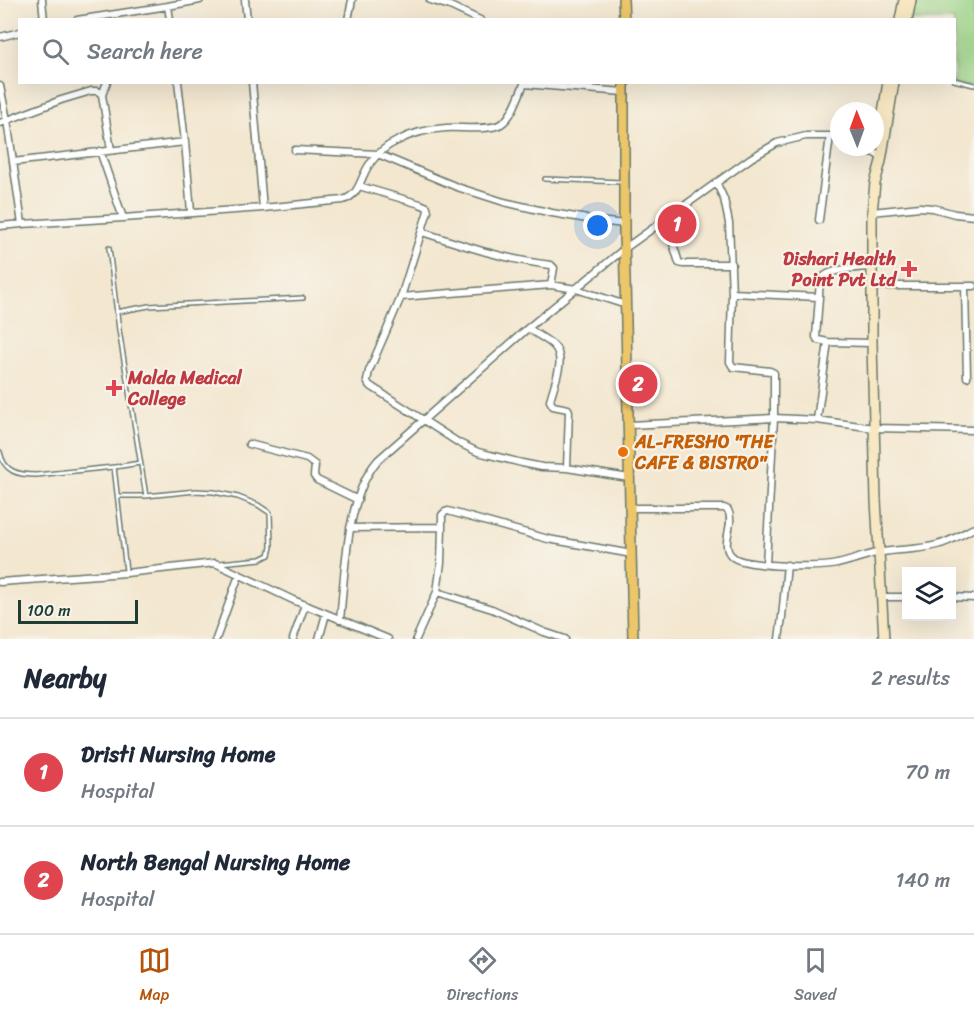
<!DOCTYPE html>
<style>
body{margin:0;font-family:Sriracha,sans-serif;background:#f6f6f7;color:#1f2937}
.controls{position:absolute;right:18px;bottom:18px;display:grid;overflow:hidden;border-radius:0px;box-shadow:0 6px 24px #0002}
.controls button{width:54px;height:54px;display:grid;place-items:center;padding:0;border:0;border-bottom:2px solid #e0e1e3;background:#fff;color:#1f2937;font:30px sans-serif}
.compass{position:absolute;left:830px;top:102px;width:54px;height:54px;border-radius:50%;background:#fff;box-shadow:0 6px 24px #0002;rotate:359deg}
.scale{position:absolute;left:18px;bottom:15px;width:120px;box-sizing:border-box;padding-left:6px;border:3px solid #1f3d34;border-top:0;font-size:16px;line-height:21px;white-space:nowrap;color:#1f3d34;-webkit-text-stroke:4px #f7f3e8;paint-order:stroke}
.you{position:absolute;left:598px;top:226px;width:21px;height:21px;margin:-15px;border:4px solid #fff;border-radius:50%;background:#1a73e8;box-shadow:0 0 0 9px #1a73e833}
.badge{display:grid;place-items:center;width:39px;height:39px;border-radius:50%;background:#b45309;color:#fff;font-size:20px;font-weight:700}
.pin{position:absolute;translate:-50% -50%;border:3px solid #fff;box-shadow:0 2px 6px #0006}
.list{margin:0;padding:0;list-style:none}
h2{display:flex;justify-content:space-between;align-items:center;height:78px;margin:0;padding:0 24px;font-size:26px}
h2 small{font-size:20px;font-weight:400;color:#747a83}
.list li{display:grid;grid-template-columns:39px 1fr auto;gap:18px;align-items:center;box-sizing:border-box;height:108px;padding:0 24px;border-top:2px solid #e0e1e3}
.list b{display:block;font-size:22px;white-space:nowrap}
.list p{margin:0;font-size:20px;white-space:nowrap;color:#747a83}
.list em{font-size:20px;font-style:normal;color:#747a83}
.icon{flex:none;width:33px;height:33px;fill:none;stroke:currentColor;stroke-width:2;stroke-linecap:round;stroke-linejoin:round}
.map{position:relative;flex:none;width:974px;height:639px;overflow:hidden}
.search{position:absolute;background:#fff;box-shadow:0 6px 24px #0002;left:18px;right:18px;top:18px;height:66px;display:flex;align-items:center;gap:15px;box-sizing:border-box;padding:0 21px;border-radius:0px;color:#747a83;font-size:22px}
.sheet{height:294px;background:#fff}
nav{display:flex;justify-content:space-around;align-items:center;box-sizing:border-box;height:84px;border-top:2px solid #e0e1e3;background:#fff;font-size:16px;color:#747a83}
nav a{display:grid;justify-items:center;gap:3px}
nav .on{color:#b45309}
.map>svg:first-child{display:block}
.green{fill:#99d184;stroke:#5c875c;stroke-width:1.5}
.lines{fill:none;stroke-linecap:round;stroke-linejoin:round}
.lane-casing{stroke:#69786b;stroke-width:6}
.street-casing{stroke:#69786b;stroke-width:9}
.secondary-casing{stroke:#69786b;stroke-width:12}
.primary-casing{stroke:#69786b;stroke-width:12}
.lane{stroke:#fff;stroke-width:3}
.street{stroke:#fff;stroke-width:6}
.secondary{stroke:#f7e8c3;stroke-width:9}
.primary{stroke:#ecc669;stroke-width:9}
.health-dot{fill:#e0444e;stroke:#f7f3e8;stroke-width:2}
.food-dot{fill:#e8710a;stroke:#f7f3e8;stroke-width:2}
.labels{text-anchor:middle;stroke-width:4.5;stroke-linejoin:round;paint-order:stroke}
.health-label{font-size:18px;font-weight:bold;fill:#be3a42;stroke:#f7f3e8;text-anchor:end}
.food-label{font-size:18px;font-weight:bold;fill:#c56008;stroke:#f7f3e8;text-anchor:start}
</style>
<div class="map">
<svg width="974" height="639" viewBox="0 0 974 639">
<rect width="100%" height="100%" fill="#f7f3e8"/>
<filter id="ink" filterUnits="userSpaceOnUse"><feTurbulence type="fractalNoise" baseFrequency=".0167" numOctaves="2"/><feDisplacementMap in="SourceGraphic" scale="12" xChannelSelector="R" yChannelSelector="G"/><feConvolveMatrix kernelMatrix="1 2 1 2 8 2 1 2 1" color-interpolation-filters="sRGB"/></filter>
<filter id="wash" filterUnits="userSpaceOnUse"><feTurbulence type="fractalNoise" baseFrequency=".008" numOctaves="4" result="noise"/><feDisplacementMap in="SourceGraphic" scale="24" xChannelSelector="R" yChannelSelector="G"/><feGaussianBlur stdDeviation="1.35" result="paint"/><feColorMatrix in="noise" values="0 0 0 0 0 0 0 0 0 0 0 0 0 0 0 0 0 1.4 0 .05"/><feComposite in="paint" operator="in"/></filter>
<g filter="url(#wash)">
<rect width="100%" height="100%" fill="#f3e7d0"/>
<!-- green -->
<path class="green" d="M914,0h60v88l-28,-5 8,-1v-62h-46z"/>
</g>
<g filter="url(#ink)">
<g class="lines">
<!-- lane casing -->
<g class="lane-casing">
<path id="lane" d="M954,80l20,5
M545,179l77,3
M109,248l10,82 27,166
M116,312l33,-6 154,-8
M0,452c4,20 18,23 36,23l78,-8 12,104
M115,467l25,-4
M118,496h28l50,-5 18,1 24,5 20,8 12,8 1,34 -2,8 -8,4 -42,4"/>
</g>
<!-- street casing -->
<g class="street-casing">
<path id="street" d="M42,0l2,20
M245,0l2,20
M430,0l20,6 30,14
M168,6l2,14
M77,20l91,-14 32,-6
M348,20l4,-20
M0,37l20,-5
M252,82l11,126
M0,86l7,34 15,104 101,-6 -23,-67
M102,95l5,-13
M0,123l61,-23 30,-9h7l4,4 9,55
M185,142l6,70
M862,147l16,8
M295,150l83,4 79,33 47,15 48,11 47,8 25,3
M13,162l172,-20 -7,-60
M716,182l8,17 5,24 3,70 -2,69 3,5 37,4 4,2v45l-8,146
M359,186l61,18 7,3 1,4 -27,86 -32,74 -2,10 2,4 90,58 19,9 44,11 20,4 25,1 2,-57 -1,-2 -15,-3 -3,-5c3,-17 18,-42 3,-56 -7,-6 -17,-11 -25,-17
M872,212l48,-5 13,1 22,6 19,2
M123,218l140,-10 80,-8c17,-5 17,-22 26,-35 7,-10 17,-19 28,-24 15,-8 32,-12 49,-13 14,-1 43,3 55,-4 11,-6 18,-29 23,-40l100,8
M819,220l11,-84
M661,223l11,17 7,23 4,1h49
M0,226l22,-2
M422,232c43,14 84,28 129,33l3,3 -3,17
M872,286h102
M965,286l2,91
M732,293l87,4c0,-5 0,-11 2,-16 4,-13 38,-13 51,-14
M401,297l150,-12 25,4 50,16
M819,297l-3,40 2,3 10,2 44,1
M817,420l11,-78
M628,425l146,-7 43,2 57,8 100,2
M249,444l58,15 8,6 -1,11 3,4 41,20
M567,468l62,10
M630,508h94l4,2c8,15 -10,36 5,47 12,10 88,11 104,7 15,-3 30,-10 45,-12 18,-3 37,-2 55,-7 13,-3 25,-11 37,-17
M442,527v-12l3,-3 3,-1 100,28 84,15
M350,528l92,-1 -1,36 -4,29 -21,47
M0,582l126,-9 89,-10 78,37 95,39
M437,592l55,17 52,23 21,7
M881,597h25
M952,597l22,1
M340,620c5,-47 6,-124 38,-160l150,-132 96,-79 127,-91 26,-15 29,-7h24l9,3
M216,639l23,-64
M293,639l12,-34
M319,639l7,-25
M779,639l3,-22 5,-52"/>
</g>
<!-- secondary casing -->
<g class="secondary-casing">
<path id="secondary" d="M900,20l4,-20
M907,20l4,-20
M880,131l8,-49
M884,639l-8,-139 -4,-157v-131l3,-29 6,-22 13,-79"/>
</g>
<!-- primary casing -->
<g class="primary-casing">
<path id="primary" d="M623,0l1,20
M624,82v151l9,406"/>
</g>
<!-- lane -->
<use href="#lane" class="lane"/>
<!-- street -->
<use href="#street" class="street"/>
<!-- secondary -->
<use href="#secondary" class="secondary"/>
<!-- primary -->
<use href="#primary" class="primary"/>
</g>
</g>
<!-- markers -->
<g class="health-dot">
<path d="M906 260h6v6h6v6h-6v6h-6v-6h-6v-6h6z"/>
<path d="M111 379h6v6h6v6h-6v6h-6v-6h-6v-6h6z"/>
</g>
<circle class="food-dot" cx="623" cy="452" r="6"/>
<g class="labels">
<!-- health labels -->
<g class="health-label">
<text x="896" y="265">Dishari Health<tspan x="896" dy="21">Point Pvt Ltd</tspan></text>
<text x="128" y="384" text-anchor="start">Malda Medical<tspan x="128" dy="21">College</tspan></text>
</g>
<!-- food labels -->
<g class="food-label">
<text x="635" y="448">AL-FRESHO "THE<tspan x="635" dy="21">CAFE &amp; BISTRO"</tspan></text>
</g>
</g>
</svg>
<div class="controls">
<button><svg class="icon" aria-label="layers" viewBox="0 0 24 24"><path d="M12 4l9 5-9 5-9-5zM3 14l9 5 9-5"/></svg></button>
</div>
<svg class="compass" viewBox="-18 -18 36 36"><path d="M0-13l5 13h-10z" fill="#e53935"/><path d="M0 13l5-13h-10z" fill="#747a83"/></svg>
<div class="scale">100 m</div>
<div class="you"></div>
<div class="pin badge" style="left:677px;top:224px;background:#e0444e">1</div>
<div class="pin badge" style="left:638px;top:384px;background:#e0444e">2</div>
<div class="search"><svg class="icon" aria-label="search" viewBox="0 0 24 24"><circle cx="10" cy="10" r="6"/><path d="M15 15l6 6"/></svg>Search here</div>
</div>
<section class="sheet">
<h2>Nearby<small>2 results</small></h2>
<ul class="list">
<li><span class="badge" style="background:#e0444e">1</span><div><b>Dristi Nursing Home</b><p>Hospital</p></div><em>70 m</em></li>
<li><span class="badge" style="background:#e0444e">2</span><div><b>North Bengal Nursing Home</b><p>Hospital</p></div><em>140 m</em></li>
</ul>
</section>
<nav>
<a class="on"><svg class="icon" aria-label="map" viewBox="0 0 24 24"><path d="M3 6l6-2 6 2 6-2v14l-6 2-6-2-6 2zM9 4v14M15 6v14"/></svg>Map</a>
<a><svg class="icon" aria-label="directions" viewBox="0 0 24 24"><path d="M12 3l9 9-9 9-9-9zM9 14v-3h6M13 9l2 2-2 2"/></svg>Directions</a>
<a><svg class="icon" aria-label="saved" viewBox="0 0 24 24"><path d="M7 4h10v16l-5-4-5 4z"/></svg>Saved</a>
</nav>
